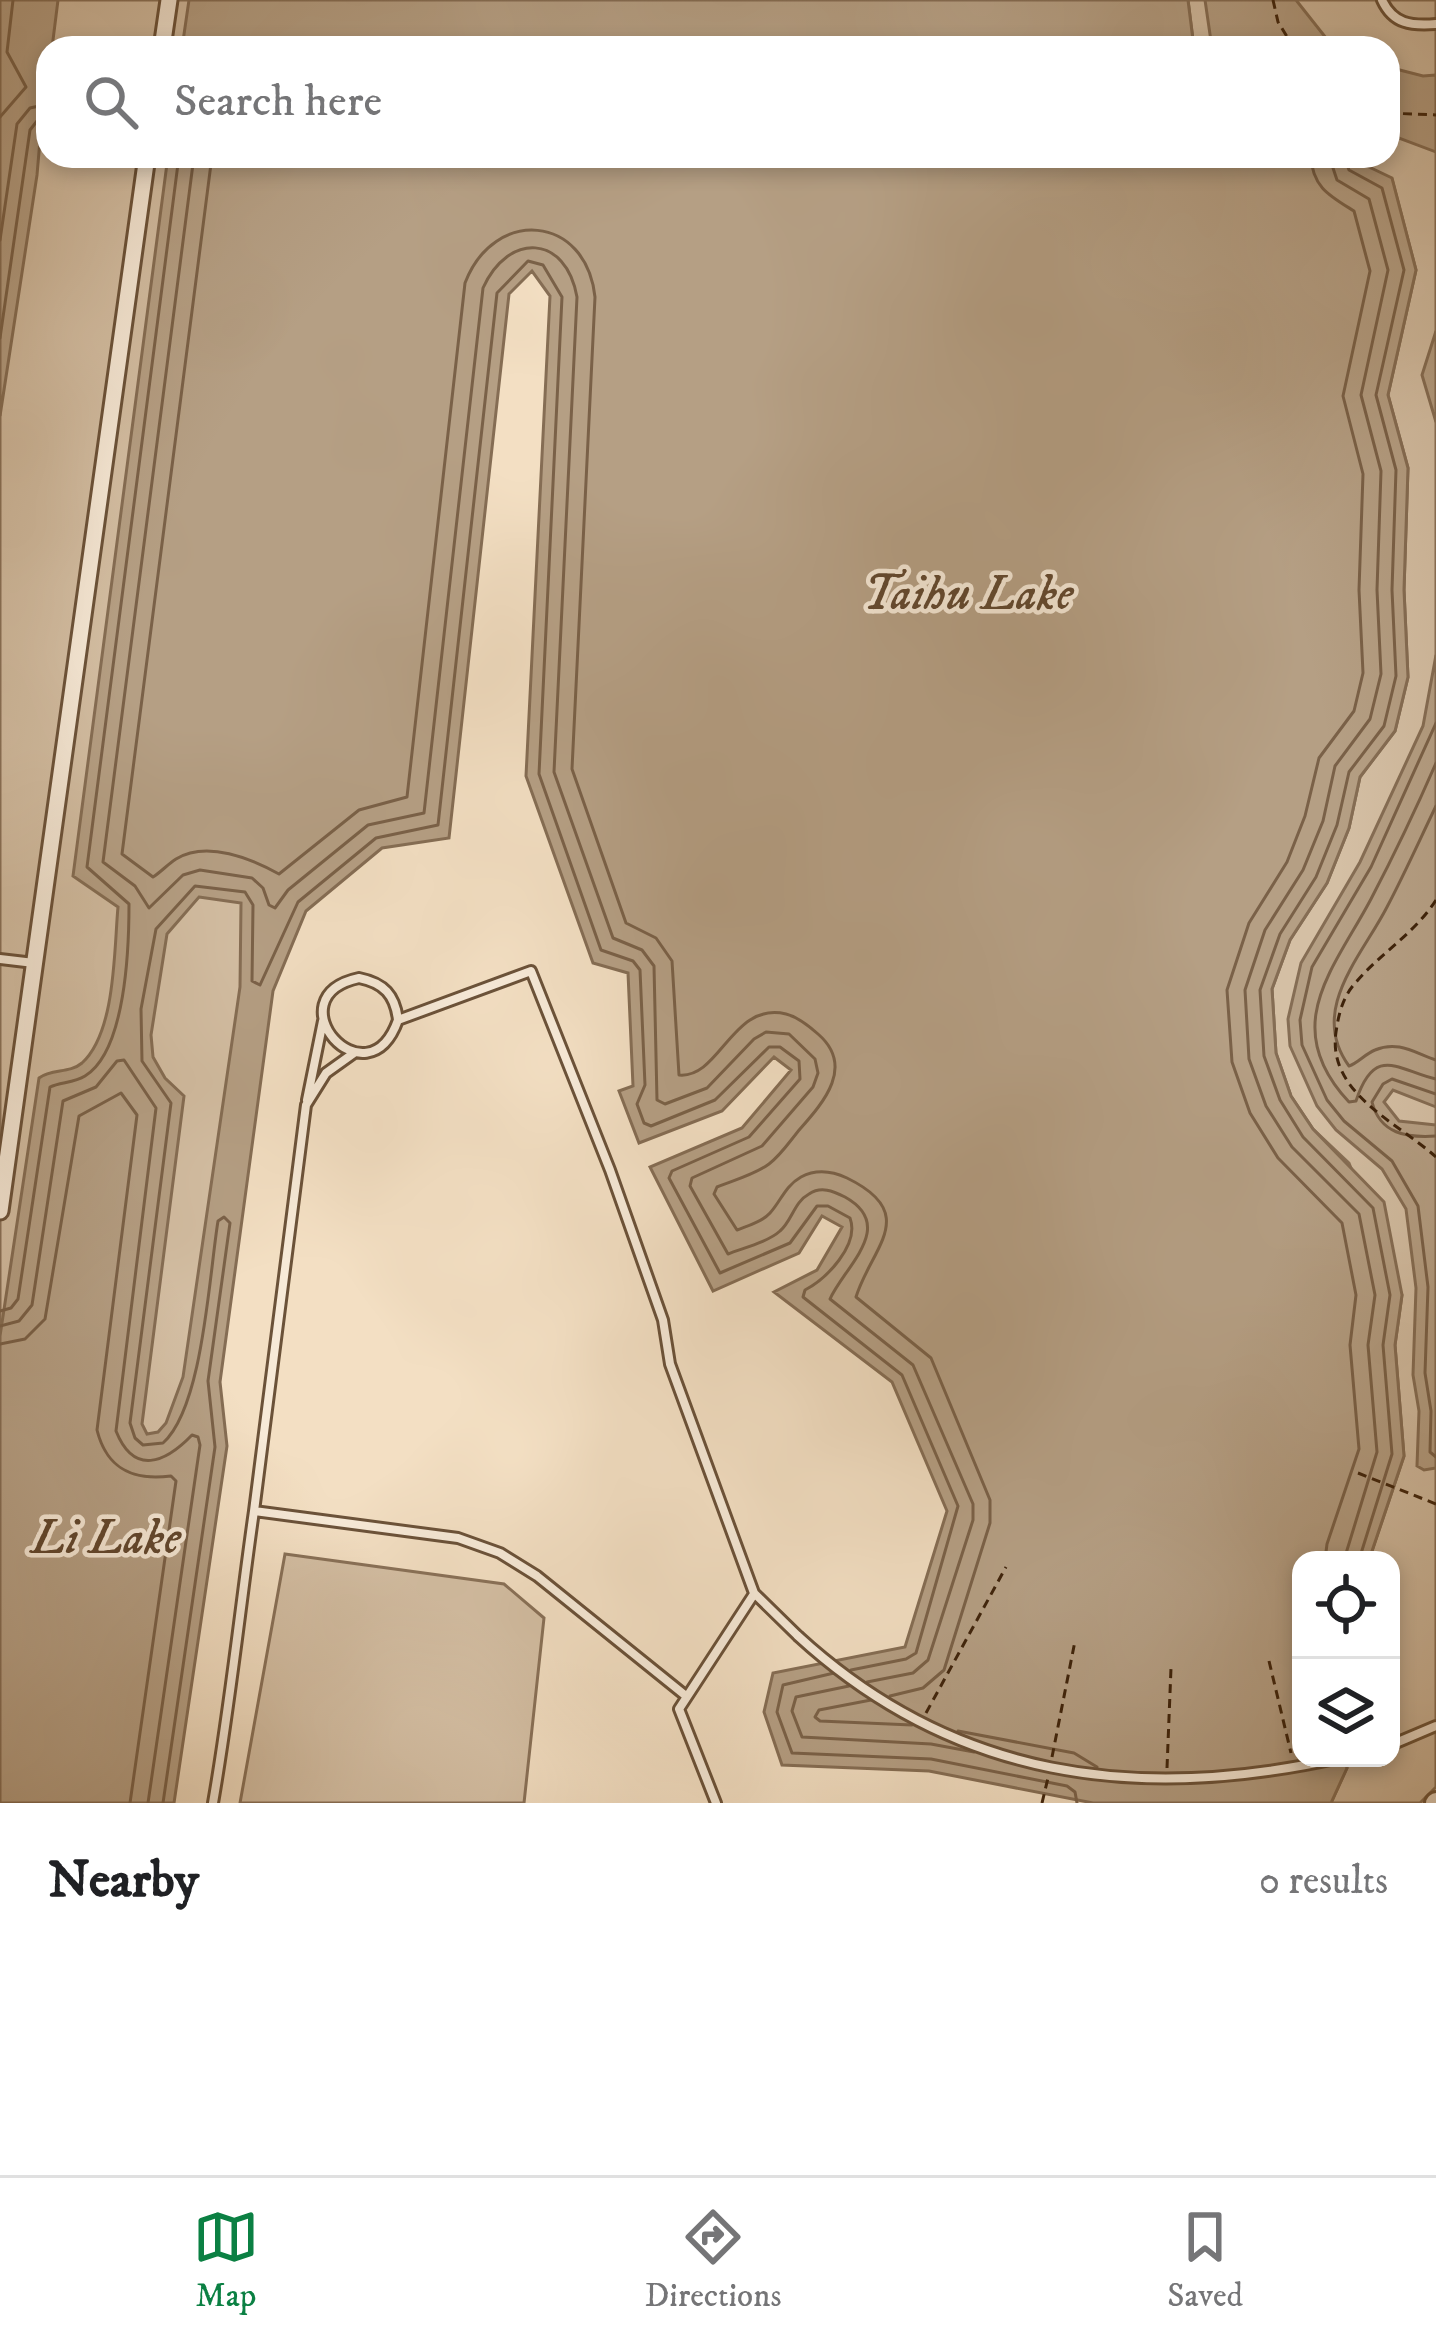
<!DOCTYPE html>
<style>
body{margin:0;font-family:"IM FELL DW Pica",serif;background:#f2f2f2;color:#202124}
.controls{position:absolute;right:36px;bottom:36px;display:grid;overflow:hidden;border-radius:24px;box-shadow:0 6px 18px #0003}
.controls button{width:108px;height:108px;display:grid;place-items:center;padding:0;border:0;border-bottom:3px solid #e0e0e0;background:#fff;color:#202124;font:60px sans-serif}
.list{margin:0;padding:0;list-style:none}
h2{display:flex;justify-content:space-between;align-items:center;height:156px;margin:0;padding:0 48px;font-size:51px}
h2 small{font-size:39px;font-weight:400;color:#757577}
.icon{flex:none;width:66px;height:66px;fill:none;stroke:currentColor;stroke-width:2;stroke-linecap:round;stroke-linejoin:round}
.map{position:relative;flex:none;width:1436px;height:1803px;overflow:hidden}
.search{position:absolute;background:#fff;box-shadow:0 6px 18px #0003;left:36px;right:36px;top:36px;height:132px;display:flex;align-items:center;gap:30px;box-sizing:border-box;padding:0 42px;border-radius:36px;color:#757577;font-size:45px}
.sheet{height:372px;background:#fff}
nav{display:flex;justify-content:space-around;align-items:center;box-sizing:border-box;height:168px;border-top:3px solid #e0e0e0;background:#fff;font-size:33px;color:#757577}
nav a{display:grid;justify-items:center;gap:6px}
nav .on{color:#0b8043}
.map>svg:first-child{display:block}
.green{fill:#d4bfa4;stroke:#897158;stroke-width:3}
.water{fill:#b59f84;stroke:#856d54;stroke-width:3;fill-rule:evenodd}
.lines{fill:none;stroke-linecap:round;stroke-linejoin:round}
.shore{stroke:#7a6148;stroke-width:3}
.service-casing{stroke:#6b5239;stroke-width:14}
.minor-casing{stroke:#6b5239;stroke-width:21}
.tertiary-casing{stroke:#6b5239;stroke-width:24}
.path{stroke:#3e230b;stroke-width:3;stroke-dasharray:9 6;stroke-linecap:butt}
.service{stroke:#f7ead8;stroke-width:8}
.minor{stroke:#f7ead8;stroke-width:15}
.tertiary{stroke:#f7ead8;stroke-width:18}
.service-bridge-casing{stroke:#6b5239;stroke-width:14;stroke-linecap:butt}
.service-bridge{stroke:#f7ead8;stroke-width:8}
.labels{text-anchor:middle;stroke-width:9;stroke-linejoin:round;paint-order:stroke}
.water-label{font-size:48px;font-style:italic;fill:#62482f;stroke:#f7ead8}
</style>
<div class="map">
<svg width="1436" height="1803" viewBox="0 0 1436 1803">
<rect width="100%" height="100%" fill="#f3dfc3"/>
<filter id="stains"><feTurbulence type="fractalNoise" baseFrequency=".00167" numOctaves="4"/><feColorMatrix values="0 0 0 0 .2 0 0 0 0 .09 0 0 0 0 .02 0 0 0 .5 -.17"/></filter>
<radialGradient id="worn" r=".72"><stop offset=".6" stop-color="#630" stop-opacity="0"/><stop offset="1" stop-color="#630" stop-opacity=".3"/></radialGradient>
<!-- green -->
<path class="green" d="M38,0h178l-7,48h-161v108h145l60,810 -70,448 -183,163v-1274z
M1188,0h248v1787l-16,16h-89l16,-35 -3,-10h47v-198h-22l35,-104 -9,-111 7,-50 -53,-132 -36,-34 -22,-33 -15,-43 -4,-64 18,-49 37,-57 22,-55 11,-51 35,-46 13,-54 -4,-87 4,-122 -20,-73 28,-125 -24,-91 -46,-23h42v-108h-194z
M285,1554l219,30 40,34 -20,185h-284z"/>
<!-- water -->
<path class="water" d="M0,0h58l-6,48h-4l-11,127 -37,241z
M189,0h999l6,48h-1012z
M1205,0h91l30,38 27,10h-141z
M1388,67l35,9 13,-1v77l-48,-18z
M168,156h1178l46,22 24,92 -28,125 20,73 -4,122 4,87 -13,54 -35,46 -11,51 -22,55 -37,57 -18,49 4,64 15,43 22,33 71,73 18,93 -7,50 9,111 -35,104h-68v198h43l3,10 -16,35h-238l-164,-32 -147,-6 -18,-53 9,-39 132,-26 42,-136 -55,-129 -118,-90 43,-22 25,-43 -20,-11 -23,37 -86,38 -63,-124 92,-39 49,-58 -17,-13 -52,54 -83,32 -20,-52 14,-5 -5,-113 -35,-10 -67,-187 24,-480 -18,-25 -23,23 -60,544 -67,10 -76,63 -33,80 -53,391 7,64 -53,357h-174v-467l39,-258c13,-10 30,-4 43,-15 34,-31 32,-114 36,-156l-45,-31zM199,897l42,6 -1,84 -57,390 -17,46 -8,9 -11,2 -5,-10 42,-328 -19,-18 -12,-21 -2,-22 16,-101z
M1436,331v91l-14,-47z
M1436,655v452l-43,-17 -9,12 15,19 37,4v343l-12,2 -7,-4 2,-55 -6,-36 3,-87 -10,-79 -24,-40 -46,-39 -19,-24 -27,-60 -2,-27 13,-56 59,-101 63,-136z"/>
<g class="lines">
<!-- shore -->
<path class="shore" d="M0,117l26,-30 -19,-35 6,-52
M194,156l-91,706 32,24 14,22 34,-33 17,-5 52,8 11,10 6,17 6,3 13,-18 80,-65 56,-12 59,-525c25,-56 83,-54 94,9l-23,475 59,166 29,12 12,16 3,134 8,4 42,-16 47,-49 12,-7 23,2 26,25 3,14 -5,14 -51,59 -70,32 -2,8 38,68c15,-6 40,-12 52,-23 12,-10 14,-29 29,-37 12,-8 24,-3 36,3 52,29 0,69 -15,102l83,66 60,139v16l-45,140 -15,13 -46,9
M212,156l-90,698 31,23c8,-5 15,-13 23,-18 31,-19 76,0 103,15l80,-64 48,-13 58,-514c29,-76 121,-69 130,14l-23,472 54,154 30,15 16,23 7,114c41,4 53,-74 107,-61 12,3 23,12 32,20 37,32 6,68 -18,95 -10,12 -19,26 -31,35 -15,11 -35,16 -52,23l-3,7 23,36c10,-4 25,-8 33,-17 11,-12 15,-27 31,-36 15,-8 31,-6 46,1 74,36 24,70 9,119l75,61 59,142v23l-46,147 -21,18 -33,8
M1311,156c1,31 19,40 43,55l16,60 -27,125 20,78 -4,116 4,83 -9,38 -35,47 -14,58 -18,46 -38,61 -22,67 5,72 18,51 28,45 64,65 14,72 -6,50 9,104 -32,95 -2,16
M1329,156l8,24 32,19 19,71 -27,125 20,76 -4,119 4,84 -11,45 -35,47 -12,55 -20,49 -38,60 -20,60 4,69 17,47 26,41 67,67 16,81 -7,50 9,107 -33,108
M1344,156l5,14 33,18 22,82 -28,125 20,75 -4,120 4,86 -12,50 -35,46 -12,53 -21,52 -36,57 -20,56 4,66 16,44 23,37 70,71 17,87 -7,50 9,109 -33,106
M0,240l17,-116 13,-16 18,-4
M0,338l30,-208 7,-9 11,-2
M1436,723l-65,144 -59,100 -12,53 2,25 25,55 17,21 48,40 26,45 10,81 -3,86 6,38 -1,41 6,5
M1436,763c-20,46 -42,92 -65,136 -37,70 -93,127 -22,203l7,-1c19,-58 43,-30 80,-22
M1436,806c-16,33 -31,67 -49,101 -25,49 -79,103 -38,159 9,-3 16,-12 26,-16 23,-10 40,3 61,10
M1436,1094l-44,-15 -9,5 -11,18c8,32 35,36 64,34
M0,1311l11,-3 7,-9 32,-212c10,-5 24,-4 35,-11 41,-25 44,-129 44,-172l-42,-37 92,-711
M0,1326l19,-5 13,-16 31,-204 33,-14 21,-26 7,-1 32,48 -40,323c18,45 49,32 76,4l6,2 2,8 -52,358
M0,1344l25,-5 20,-20 34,-203 42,-23 16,22 -40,315c10,40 37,51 74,46l5,5 -46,322
M834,1673l-51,12 -6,27 15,41 139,6 136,27 8,6 2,11
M849,1686l-53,11 -4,14 10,26 129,7 43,8
M871,1700l-52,10 -4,7 5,4 92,4
M958,1731l116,22 23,14
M163,1803l52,-356 -7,-66 22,-158 -6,-6 -6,4c-9,55 -15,186 -55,222l-20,2 -8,-7 -5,-15 41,-320 -29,-42 -1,-52 15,-80 39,-43 50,6 8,13 -1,76 8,4 38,-83 78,-64 62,-13 59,-532 31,-32 15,4 19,32 -23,477 62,176 32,11 7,9 5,115 -8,19 7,19 7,3 64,-26 54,-53h11l19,14 1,18 -51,58 -77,34 -3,7 51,95 70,-30 27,-37h11l22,12c10,27 -24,61 -45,72l-2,7 99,78 56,131 -42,147 -10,6 -55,11"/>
<!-- service casing -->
<g class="service-casing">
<path id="service" d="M1382,0c11,24 29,26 54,24
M0,959l34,4
M398,1020c-3,-25 -14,-37 -39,-42 -88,19 8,129 39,42l133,-49 79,199 53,150 7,44 84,229 44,43
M354,1053l-28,20 -20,32 -52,406 204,27 42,15 37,23 149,120
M307,1100l16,-79
M1391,1745l45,-19
M213,1803c17,-97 27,-194 41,-292
M716,1803l-37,-94 75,-115"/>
</g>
<!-- minor casing -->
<g class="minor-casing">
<path id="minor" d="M162,48l7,-48
M0,1211l147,-1055"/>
</g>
<!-- tertiary casing -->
<g class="tertiary-casing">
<path id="tertiary" d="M1435,1803l1,-1"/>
</g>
<!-- path -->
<path class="path" d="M1273,0l5,22 16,26
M1388,113l48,2
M1436,900c-21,33 -54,52 -79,81 -14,15 -18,31 -21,51 -9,61 61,90 100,125
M1358,1473l78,31
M1269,1661l22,92
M926,1713l80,-146
M1052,1757l23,-116
M1167,1768l4,-100
M1042,1803l6,-25"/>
<!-- service -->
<use href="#service" class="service"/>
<!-- minor -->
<use href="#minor" class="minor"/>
<!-- tertiary -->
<use href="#tertiary" class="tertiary"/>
<!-- service-bridge casing -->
<g class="service-bridge-casing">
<path id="service-bridge" d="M798,1636c156,143 339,167 542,122"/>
</g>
<!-- service-bridge -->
<use href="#service-bridge" class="service-bridge"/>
</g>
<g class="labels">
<!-- water labels -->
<g class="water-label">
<text x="968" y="609">Taihu Lake</text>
<text x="106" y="1553">Li Lake</text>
</g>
</g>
<rect width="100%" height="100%" filter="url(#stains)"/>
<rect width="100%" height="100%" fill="url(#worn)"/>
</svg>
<div class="controls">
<button><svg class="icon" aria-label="locate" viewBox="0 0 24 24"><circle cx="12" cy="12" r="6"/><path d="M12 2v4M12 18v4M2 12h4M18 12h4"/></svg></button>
<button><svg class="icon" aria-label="layers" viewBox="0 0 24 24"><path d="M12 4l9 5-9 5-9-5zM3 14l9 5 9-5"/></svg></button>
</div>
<div class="search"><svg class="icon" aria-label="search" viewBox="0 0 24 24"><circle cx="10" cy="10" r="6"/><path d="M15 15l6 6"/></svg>Search here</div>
</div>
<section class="sheet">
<h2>Nearby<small>0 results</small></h2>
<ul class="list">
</ul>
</section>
<nav>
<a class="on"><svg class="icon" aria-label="map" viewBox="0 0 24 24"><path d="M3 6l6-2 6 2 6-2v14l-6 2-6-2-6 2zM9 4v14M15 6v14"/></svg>Map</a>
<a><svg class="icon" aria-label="directions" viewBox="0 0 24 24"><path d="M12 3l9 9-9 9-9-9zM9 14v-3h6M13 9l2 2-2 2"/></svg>Directions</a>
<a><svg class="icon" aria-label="saved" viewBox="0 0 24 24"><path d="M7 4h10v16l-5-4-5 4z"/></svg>Saved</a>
</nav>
